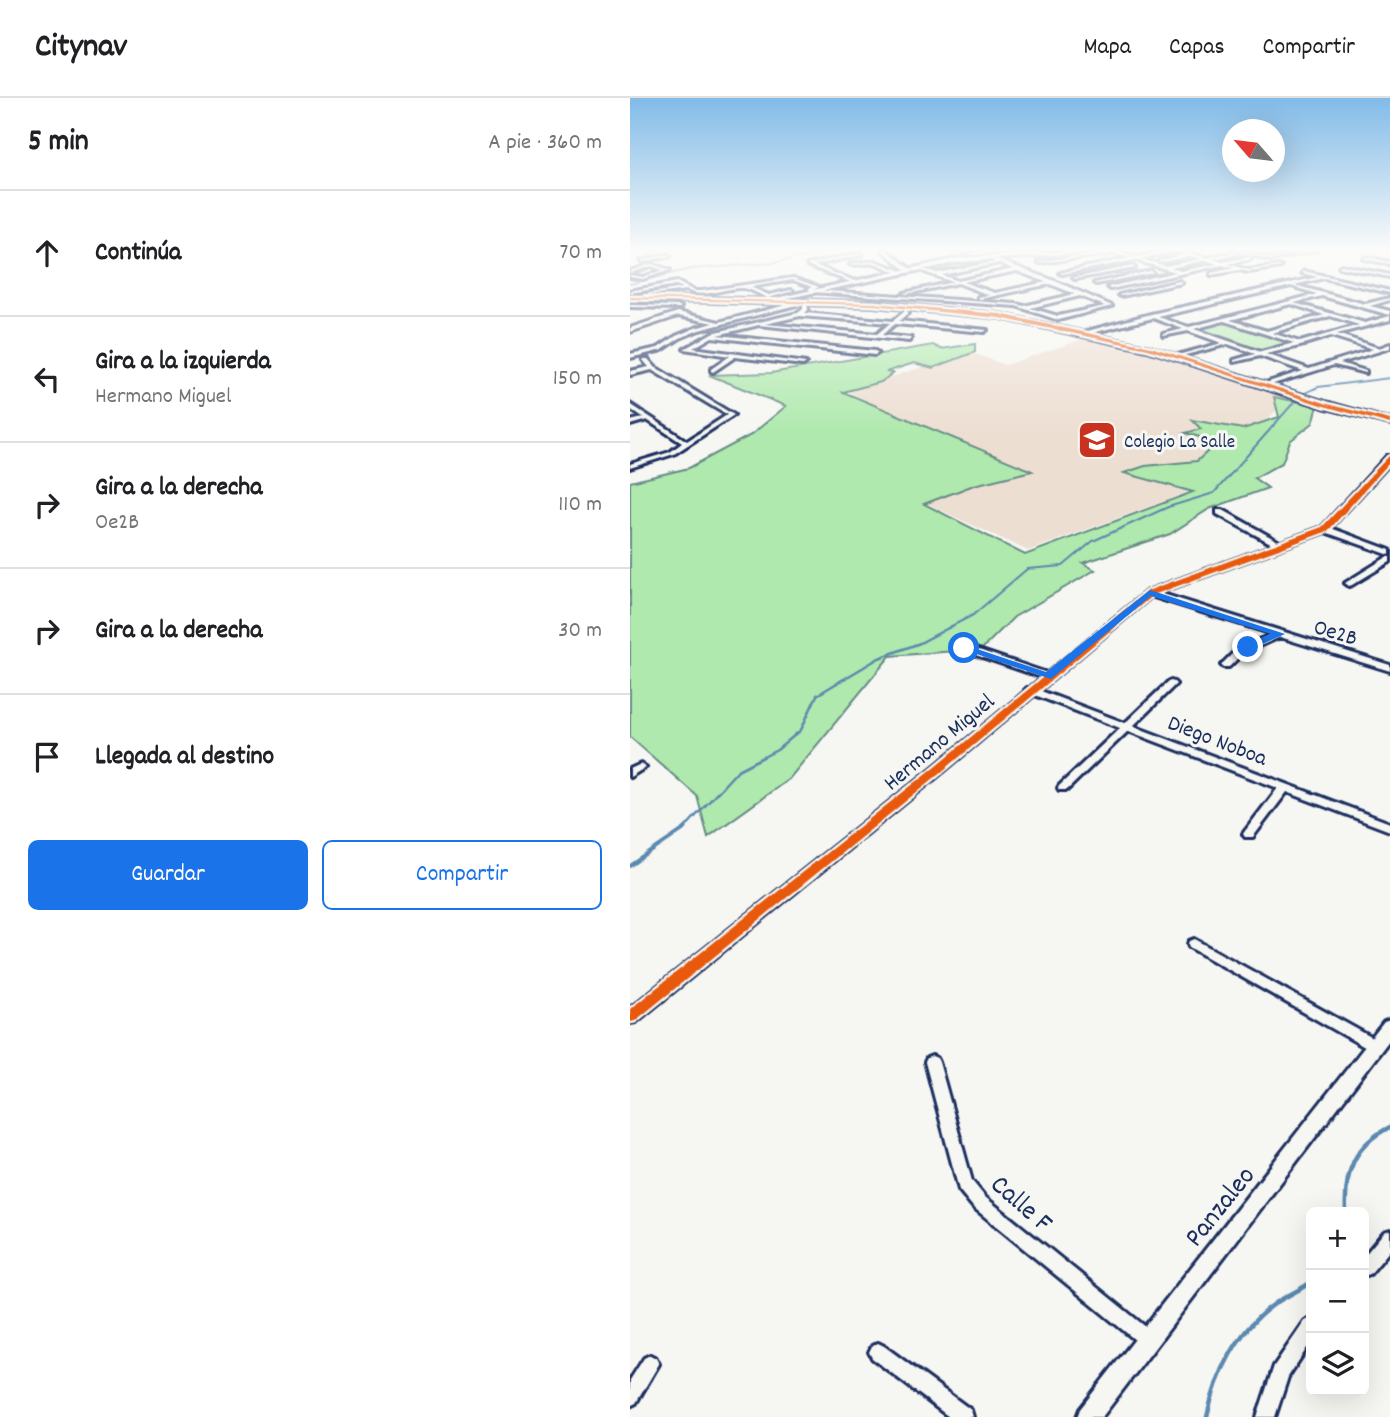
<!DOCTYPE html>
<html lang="es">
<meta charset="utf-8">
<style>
body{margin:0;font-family:Dekko,sans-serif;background:#f6f6f6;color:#202124}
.controls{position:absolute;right:21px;bottom:21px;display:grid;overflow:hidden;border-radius:10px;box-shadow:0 7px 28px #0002}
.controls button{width:63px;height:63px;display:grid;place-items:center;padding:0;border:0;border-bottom:2px solid #e0e0e0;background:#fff;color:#202124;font:35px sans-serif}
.compass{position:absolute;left:592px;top:21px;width:63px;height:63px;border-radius:50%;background:#fff;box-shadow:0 7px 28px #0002;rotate:298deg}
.stop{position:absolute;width:21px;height:21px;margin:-16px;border:5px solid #1a73e8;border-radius:50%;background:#fff}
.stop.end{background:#1a73e8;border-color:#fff;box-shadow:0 2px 7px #0008}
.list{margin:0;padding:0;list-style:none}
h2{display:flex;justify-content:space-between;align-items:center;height:91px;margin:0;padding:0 28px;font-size:30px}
h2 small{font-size:23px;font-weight:400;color:#757577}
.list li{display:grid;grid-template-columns:46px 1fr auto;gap:21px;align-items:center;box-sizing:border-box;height:126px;padding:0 28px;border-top:2px solid #e0e0e0}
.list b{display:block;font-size:26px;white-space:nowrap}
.list p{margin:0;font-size:23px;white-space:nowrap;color:#757577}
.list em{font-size:23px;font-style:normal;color:#757577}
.actions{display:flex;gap:14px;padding:21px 28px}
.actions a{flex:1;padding:16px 0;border:2px solid #1a73e8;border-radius:10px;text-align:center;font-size:24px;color:#1a73e8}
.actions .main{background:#1a73e8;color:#fff}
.icon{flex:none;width:38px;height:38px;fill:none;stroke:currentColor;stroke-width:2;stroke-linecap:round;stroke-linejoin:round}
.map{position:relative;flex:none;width:760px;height:1319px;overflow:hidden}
header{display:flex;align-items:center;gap:42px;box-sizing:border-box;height:98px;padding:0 35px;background:#fff;border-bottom:2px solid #e0e0e0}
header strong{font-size:33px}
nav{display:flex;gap:38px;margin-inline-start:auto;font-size:24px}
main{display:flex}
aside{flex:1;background:#fff}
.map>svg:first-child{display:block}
.built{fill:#edded2}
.green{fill:#afe9ad;stroke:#658c86;stroke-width:2}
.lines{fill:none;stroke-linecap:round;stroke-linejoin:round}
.stream-far3{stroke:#5b89b0;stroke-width:2}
.stream-far2{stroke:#5b89b0;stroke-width:2.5}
.stream-far1{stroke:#5b89b0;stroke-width:3.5}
.stream{stroke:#5b89b0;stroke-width:4.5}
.minor-casing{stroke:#1b2f5e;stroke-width:6}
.tertiary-casing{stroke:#1b2f5e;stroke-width:6}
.minor{fill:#f6f6f2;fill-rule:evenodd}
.tertiary{fill:#f6f6f2;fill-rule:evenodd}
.cycleway-casing{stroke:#f6f6f2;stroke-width:5}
.cycleway{fill:#e8590c;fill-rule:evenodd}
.route{fill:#1a73e8}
.labels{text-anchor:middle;stroke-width:6;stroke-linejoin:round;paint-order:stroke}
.far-poi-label{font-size:19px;fill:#1b2f5e;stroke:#f6f6f2;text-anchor:start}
.street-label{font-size:23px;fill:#1b2f5e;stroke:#f6f6f2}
.near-street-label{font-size:28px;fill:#1b2f5e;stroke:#f6f6f2}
</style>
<header>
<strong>Citynav</strong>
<nav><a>Mapa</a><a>Capas</a><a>Compartir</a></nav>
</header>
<main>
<aside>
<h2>5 min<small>A pie · 360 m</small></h2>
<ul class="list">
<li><svg class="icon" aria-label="ahead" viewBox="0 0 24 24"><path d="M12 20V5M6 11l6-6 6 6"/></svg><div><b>Continúa</b></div><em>70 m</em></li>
<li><svg class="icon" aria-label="left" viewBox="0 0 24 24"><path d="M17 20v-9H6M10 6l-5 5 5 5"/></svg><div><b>Gira a la izquierda</b><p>Hermano Miguel</p></div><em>150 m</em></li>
<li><svg class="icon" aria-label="right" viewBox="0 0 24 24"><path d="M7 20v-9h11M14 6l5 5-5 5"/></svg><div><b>Gira a la derecha</b><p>Oe2B</p></div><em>110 m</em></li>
<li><svg class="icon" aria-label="right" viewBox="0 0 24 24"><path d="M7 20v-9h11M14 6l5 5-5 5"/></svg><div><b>Gira a la derecha</b></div><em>30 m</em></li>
<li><svg class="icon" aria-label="arrive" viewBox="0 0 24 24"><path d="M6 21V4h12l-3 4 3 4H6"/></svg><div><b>Llegada al destino</b></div></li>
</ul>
<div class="actions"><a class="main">Guardar</a><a>Compartir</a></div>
</aside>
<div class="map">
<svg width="760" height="1319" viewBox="0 0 760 1319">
<rect width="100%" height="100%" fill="#f6f6f2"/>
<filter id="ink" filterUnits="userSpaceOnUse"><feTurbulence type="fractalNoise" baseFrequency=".0143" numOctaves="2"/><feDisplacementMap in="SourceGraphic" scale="14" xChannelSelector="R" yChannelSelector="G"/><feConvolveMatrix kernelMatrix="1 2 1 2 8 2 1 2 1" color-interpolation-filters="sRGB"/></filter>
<g filter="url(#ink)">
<!-- built -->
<path class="built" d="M462,238l50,11 148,49 -87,91 -175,64 -120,-56 -22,-82 -38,-22 121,-39 36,13z"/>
<!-- green -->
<path class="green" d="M595,222l77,24 -41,11 -72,-25z
M345,246v8l-42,16 -19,-5 -28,9 7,1 -12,9 -38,10 189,79 -58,14 -50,19 101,51 168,-63 -69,-19 21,-7 52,-5 21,-19 -33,-9 16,-4 -9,-9 51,9 36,-12 -5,-20 44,9 -5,17 -23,18 -8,22 -28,15 14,10 -59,21 -39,25 -87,29 12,7 -81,47 -32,32 -92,7 -101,123 -81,58 -11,-41 -67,-59v-255l59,-14 62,-33 35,-29 -77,-31 62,-2 162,-28 8,4z"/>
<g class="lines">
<!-- stream-far3 -->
<path class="stream-far3" d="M0,186l60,-15 82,-6 64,-13
M671,297l17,-8 72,-9
M318,530l25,-13 54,-46 36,-3 30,-25 75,-34 46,-14 82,-93"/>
<!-- stream-far2 -->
<path class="stream-far2" d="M53,732l55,-60 39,-20 24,-20 16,-35 62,-37 41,-15 32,-17"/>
<!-- stream-far1 -->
<path class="stream-far1" d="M0,768l56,-38"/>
<!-- stream -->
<path class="stream" d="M716,1114c-2,-40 8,-67 44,-85
M577,1319c9,-42 30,-86 66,-112 12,-9 26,-14 38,-23"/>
<!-- minor casing -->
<g class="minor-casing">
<path id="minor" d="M252,152h4l25,19v2h-4z
M331,152l14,3 16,-3 2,1 -18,4z
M389,152h5l16,6 -4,1z
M476,152h5l24,7 36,-7h8l27,8 28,-6 2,2 -24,5 11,3 26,-5 2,2 -23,5 20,6 31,-4 2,1 -33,5 -8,-2 -29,5v-2l23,-5 -12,-3 -112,24 -2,-2 68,-15 -41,-12 -73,14 -2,-1 70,-15 -18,-5 -2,1 -70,9 -2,-1 71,-10zM545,153l11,3 -27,7 2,1 30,-6 10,3 -35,7 -26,-7zM576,162l11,4 -36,7 -10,-3z
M601,152c13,-1 26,7 40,8 15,0 30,-9 45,-8l-45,10z
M230,155l2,2 -48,10 41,16 -2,2 -46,-18z
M38,156l2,2 -27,6 -2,-1z
M736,159l24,5v2l-26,-5z
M362,160l63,23 57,25 -54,14 -42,-14 -204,-14 -4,-3 4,-2 -19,-7 -43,7 19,8 22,-5 2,1 -25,7c-8,-3 -18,-10 -26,-10 -18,-1 -39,12 -55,2l-46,6 -2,-1 44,-7 -7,-3 -46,8v-2l47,-9 17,9h8l91,-13 26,9 -6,3 203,14 8,2 51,-12 -25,-10 -70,15 -2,-2 11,-2 -31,-12 -52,11 -2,-1 49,-11 -34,-12v-2l18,5 58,-11 -5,-3zM369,165l14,6 -55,12 -16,-6zM387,173l29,11 -51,11 -32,-11zM450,198l25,10 -47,10 -28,-8z
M245,163l27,10v1l-4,1 -23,-10 -23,2 -2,-1z
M21,166l19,6 -27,9 -13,-2v-2l13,2 20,-7 -12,-4 -21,7v-2z
M711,167l49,10v2l-51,-10z
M503,168l2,2 -60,11 -2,-1z
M521,173l2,2 -57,11 -2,-1z
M674,173l86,20v2l-66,-15 -30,7 71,19 25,-6v2l-20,6 20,5v4l-68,-19 -28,7 71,20 25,-7v4l-53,14 42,14 11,-4v4l-50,15 26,8v2l-32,-8 -64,20 -3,-2 1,-1 35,-11 -43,-15 -26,6v-2l21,-6 -27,-10 -54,14v-2l48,-13 -34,-12 -25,5v-2l20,-5 -30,-11 -70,17 -3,-2 71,-19 167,-37 -16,-4zM661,188l26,8 -128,33 -31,-10zM661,206l33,11 -57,16 -37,-11zM700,218l29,9 -59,17 -28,-9zM594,223l70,22 -33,9 -67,-23zM701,238l42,13 -64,20 -43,-15 38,-9v-1z
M550,183l2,2 -61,13 -2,-1z
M168,204l2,2 -101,26 -19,8 -18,12 -32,8v-4l28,-6 18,-12 19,-8 19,-5 -36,-7 -48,16v-4l48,-16 41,10z
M175,204l2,1 1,7 -3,3 88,8 13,-11 2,3 -9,8 88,9 -3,2 -89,-8 -13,11 29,3 -2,3 -150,-16 -42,10 158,16 3,2 -3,2 -163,-18 -19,11 113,15 -3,2 -68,-8 -22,15 -2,-1v-2l19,-13 -46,-7 28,-16 86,-20 5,-4v-6zM170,218l90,7 -13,11 -112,-10z
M0,207l49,1 2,1 -2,1 -49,-1z
M14,261h4l7,8 79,48 -60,39 -44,14v-4l40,-12 12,-9 -35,-23 -17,5v-4l13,-3 -13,-9v-5l57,37 40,-26 -75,-45 -22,5v-4l19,-4 -6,-7z
M587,412h6l62,35 -1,2h-6l-61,-33z
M692,429h6l62,23v5l-68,-24z
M757,459h3v5l-38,23 -3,1 -4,-3z
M520,492l240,75v6l-110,-34 -38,17 -13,13h-6l-2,-2 15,-15 36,-16 -125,-39v-4z
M334,547l86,29 2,2 -2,2h-6l-83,-28 -2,-2 2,-2z
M541,583l3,1 2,2 -2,2 -41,40 257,97v8l-103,-39 -34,45h-8l-2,-3 2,-3 33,-43 -150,-57 -61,59h-8l-1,-2 1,-2 61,-58 -93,-36 -2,-2 2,-2h6l92,35 43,-41z
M11,666l5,3 -16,10v-8z
M564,841l186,103 2,4 -2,4 -5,2 -5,-2 -181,-103 -1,-3 1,-3z
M302,958l5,2 2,4 33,119 13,16 167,135 3,6 -3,6 -6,3 -6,-3 -167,-137 -14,-17 -34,-128 2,-4z
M760,1132v20l-20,24 -6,2v-20l20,-24z
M681,1220v24l-23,35 -13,40h-18l17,-51 31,-45z
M248,1245l6,3 87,64 2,7h-24l-77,-59 -3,-6 3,-6z
M20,1257l6,3 3,6 -23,39 -6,3v-26l14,-22z"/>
</g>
<!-- tertiary casing -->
<g class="tertiary-casing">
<path id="tertiary" d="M462,152h20l-153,12 -180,38 -3,-2 183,-40z
M0,198l243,6 127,12 151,33 178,56 61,17v4l-67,-17 -176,-57 -147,-32 -127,-12 -243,-6z
M757,358h3v7l-62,68 -175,64 -209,176 -308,251 -6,1v-15l306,-243 211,-174 175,-64z
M760,922v19l-288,378h-25l3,-8 304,-387z"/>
</g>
<!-- minor -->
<use href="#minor" class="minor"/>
<!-- tertiary -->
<use href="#tertiary" class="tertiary"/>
<!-- cycleway casing -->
<g class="cycleway-casing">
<path id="cycleway" d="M0,199l243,6 127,11 151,33 177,57 62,16v4l-66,-18 -176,-57 -148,-31 -127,-13 -243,-6z
M760,358v6l-62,69 -175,64 -209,175 -309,251 -5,1v-13l306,-243 211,-175 175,-64 66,-70z"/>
</g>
<!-- cycleway -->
<use href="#cycleway" class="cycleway"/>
</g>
</g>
<!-- sky -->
<linearGradient id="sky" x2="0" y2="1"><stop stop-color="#81bbe8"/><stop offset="0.45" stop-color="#fbfbf9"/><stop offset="1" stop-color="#fbfbf9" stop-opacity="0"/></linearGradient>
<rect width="760" height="336" fill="url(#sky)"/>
<!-- route -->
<path class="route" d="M520,492l135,44 -34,15h-7v-4l27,-11 -120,-38 -100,83 -92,-31 9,-2 78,26z"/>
<!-- icons -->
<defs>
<g id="school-square" transform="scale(2.0125)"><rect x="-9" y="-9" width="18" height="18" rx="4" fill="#c8321e" stroke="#f6f6f2"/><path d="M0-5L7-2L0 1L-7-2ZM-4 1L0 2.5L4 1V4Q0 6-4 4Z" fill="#fff"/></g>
</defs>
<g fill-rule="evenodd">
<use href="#school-square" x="467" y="342"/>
</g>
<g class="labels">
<!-- far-poi labels -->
<g class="far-poi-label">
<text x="494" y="349">Colegio La Salle</text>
</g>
<!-- street labels -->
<g class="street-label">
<text transform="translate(706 533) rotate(17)" y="8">Oe2B</text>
<text transform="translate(588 641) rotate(21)" y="8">Diego Noboa</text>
<text transform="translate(308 643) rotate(-40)" y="8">Hermano Miguel</text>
</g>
<!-- near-street labels -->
<g class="near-street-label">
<text transform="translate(393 1104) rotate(41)" y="10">Calle F</text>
<text transform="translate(588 1107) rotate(-51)" y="10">Panzaleo</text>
</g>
</g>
</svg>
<div class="controls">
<button>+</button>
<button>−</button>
<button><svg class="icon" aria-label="layers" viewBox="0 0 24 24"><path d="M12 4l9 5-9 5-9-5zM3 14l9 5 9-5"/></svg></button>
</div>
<svg class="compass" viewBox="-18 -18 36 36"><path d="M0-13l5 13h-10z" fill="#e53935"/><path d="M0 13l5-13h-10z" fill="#757577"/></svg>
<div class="stop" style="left:334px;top:550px"></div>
<div class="stop end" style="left:618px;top:549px"></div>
</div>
</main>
